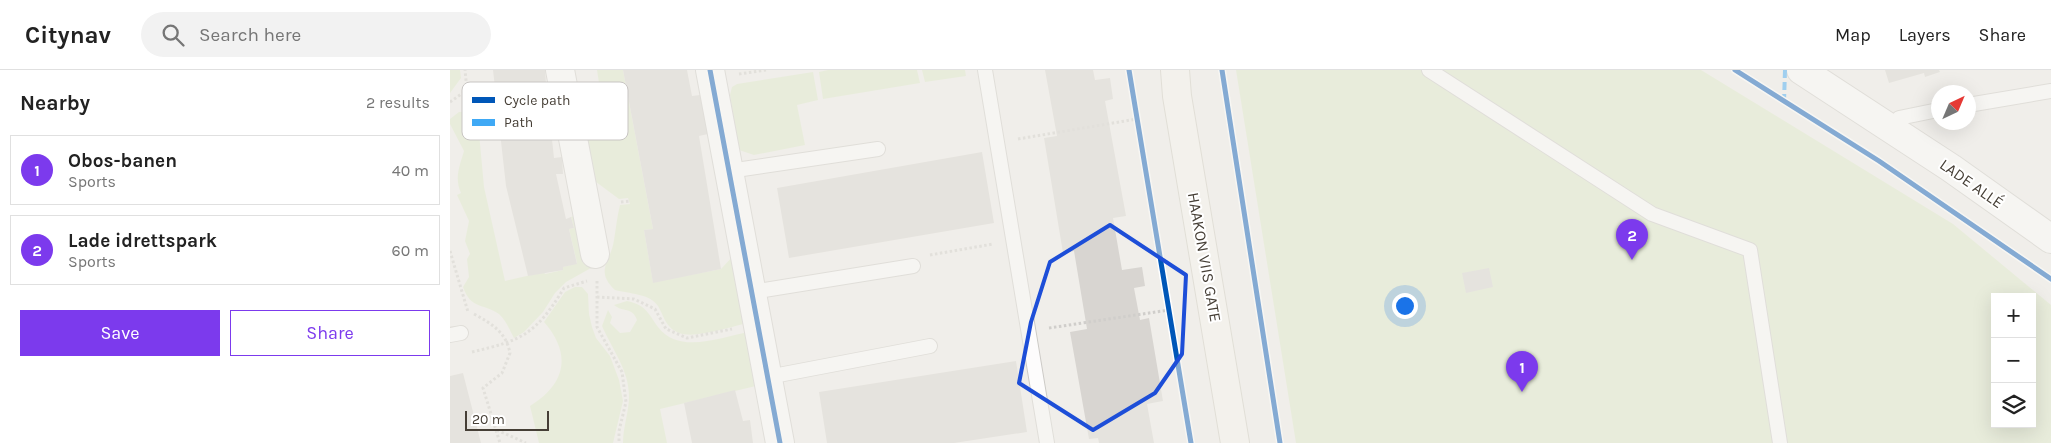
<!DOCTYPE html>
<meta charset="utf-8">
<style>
body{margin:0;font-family:Karla,sans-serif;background:#f2f2f2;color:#222}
.controls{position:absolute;right:15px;bottom:15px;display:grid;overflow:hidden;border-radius:0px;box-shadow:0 5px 20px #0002}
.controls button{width:45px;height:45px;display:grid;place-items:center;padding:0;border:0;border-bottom:1px solid #e0e0e0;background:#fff;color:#222;font:25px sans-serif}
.compass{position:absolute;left:1481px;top:15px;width:45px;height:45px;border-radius:50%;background:#fff;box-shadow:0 5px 20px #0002;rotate:44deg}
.scale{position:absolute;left:15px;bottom:12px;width:84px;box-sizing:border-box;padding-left:5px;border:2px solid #463f36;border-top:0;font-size:14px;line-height:18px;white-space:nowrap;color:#463f36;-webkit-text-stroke:4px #fff;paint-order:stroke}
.you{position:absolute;left:954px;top:235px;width:18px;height:18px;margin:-12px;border:4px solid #fff;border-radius:50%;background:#1a73e8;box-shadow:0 0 0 8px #1a73e833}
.badge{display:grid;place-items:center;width:32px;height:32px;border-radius:50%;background:#7c3aed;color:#fff;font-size:16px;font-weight:700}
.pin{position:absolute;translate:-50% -41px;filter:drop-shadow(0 1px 2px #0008)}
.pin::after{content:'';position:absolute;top:26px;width:18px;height:15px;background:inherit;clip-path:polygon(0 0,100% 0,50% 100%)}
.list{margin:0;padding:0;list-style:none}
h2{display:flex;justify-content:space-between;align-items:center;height:65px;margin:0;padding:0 20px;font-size:21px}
h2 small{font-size:16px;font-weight:400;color:#767676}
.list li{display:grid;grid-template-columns:32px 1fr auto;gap:15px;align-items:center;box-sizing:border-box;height:70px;margin:0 10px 10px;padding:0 10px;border:1px solid #e0e0e0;border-radius:0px}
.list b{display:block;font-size:19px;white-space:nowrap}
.list p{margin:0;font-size:16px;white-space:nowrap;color:#767676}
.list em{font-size:16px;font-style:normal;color:#767676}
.actions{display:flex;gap:10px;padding:15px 20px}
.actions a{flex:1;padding:11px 0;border:1px solid #7c3aed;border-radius:0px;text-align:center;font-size:18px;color:#7c3aed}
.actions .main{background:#7c3aed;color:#fff}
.icon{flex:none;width:28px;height:28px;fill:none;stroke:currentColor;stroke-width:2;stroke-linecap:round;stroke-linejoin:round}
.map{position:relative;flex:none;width:1601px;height:373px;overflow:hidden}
header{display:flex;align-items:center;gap:30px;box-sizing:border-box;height:70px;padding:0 25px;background:#fff;border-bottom:1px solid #e0e0e0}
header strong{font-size:24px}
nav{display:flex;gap:28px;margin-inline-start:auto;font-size:18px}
.search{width:350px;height:45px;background:#f2f2f2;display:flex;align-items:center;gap:12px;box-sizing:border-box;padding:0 18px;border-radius:28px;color:#767676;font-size:19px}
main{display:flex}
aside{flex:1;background:#fff}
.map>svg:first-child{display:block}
.green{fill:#dee9cb;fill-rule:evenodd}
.building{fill:#d8d5d1}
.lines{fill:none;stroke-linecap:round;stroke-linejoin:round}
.service-casing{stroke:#cccac6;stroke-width:16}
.minor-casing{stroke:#cccac6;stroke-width:30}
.tertiary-casing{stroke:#cccac6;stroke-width:30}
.secondary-casing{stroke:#cecbc1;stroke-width:30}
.path{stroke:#d0cecb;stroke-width:3;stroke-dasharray:2.5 2.5;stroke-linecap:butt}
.service{stroke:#fdfcfc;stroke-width:14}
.minor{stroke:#fdfcfc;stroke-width:28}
.tertiary{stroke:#fdfcfc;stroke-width:28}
.secondary{stroke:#f6f4ef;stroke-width:28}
.quiet{stroke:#3fa9f5;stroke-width:4;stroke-dasharray:8 4;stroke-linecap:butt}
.cycleway-casing{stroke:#fff;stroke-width:8}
.cycleway{stroke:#0057b8;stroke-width:5}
.marked{fill:none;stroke:#1d4ed8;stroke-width:4;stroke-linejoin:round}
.labels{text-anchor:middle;stroke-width:4;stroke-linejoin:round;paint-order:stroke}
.street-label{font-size:16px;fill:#463f36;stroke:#fff}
.key{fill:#fff;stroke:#c8c5c3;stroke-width:1}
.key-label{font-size:14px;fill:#463f36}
</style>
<header>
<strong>Citynav</strong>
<div class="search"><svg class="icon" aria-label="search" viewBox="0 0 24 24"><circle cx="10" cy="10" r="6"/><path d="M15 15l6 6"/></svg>Search here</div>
<nav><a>Map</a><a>Layers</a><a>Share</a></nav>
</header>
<main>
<aside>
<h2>Nearby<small>2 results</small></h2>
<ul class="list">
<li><span class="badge">1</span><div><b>Obos-banen</b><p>Sports</p></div><em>40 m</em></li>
<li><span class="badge">2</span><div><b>Lade idrettspark</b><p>Sports</p></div><em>60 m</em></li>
</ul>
<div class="actions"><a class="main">Save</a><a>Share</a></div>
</aside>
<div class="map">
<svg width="1601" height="373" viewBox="0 0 1601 373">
<rect width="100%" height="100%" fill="#f0eeea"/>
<!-- green -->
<path class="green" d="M0,0h10l1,8 -11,15z
M147,0h26l30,159 -9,1 9,52 68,-13 12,-13 14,67c-17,4 -52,16 -68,10 -14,-6 -15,-17 -21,-27 -9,-13 -29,-12 -43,-16 -21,-20 -4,-28 -1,-50 2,-12 3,-23 6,-35l10,-1 -2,-6 -9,1 -27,-20 -1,-24 -9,1c0,-5 0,-12 3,-17 5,-12 20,-12 17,-27l-8,-1c-4,-10 -2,-19 5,-28z
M378,0h89l3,13 -97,16 -4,-27z
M472,0h43l1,6 -41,6z
M786,0h465l252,154 98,81v138h-755zM1545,227h37v127h-37z
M363,2l5,28 -21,5 8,40 -51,10 -15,-5 -9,-55 2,-8 5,-3z
M27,41l7,76 21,94 39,-9 1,2 18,-4v-3l14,-4 -8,-34 5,-1 -3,-11 10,-3 10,54 -25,14 -11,11 -12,19 -19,20 -10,6c-4,-7 -8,-18 -15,-24 -15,-11 -28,-4 -36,-27l6,-10 -2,-18 3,-5 -5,-13 4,-20 -12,-26 4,-2c-7,-15 -1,-28 3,-42l-14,-27v-5l9,-7z
M125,217h7l6,7 1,20 3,13 4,11 14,18 9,24 4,21 -10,42h-74l-9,-37c36,-22 42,-52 14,-84l21,-30z
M177,231c19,4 21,12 31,26 21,28 63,10 91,5l11,53 -100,24 7,34h-44c0,-16 6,-31 6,-47 0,-26 -17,-47 -27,-70l6,-16 4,7 -2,6 10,10 10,-1 7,-12c-5,-14 -14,-7 -23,-15z"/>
<!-- building -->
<path class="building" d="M43,0h52l1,14h7l2,17 -7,1 6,56 8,-1 1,17h-7l10,45 5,-2 3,11 -5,1 8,35 -14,3v3l-35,6 -22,-90z
M173,0h64l5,26 8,-1 8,39 -9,2 22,133 -68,14 -9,-53 9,-1z
M595,0h48l2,10 15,-2 3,21 -8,2 21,115 -13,2 9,52 20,-3 3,19 -11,2 6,32 9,-2 14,83 -16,3 7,39h-55l-1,-5 -9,1 -19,-107 17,-3 -13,-78 -11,2 -19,-115 13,-2z
M1435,0h54l1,2 -15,5 -1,-4 -35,10z
M532,82l12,71 -205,35 -12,-70z
M1039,198l4,19 -27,6 -4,-20z
M566,291l11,71 -73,11h-127l-8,-51z
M13,303l18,70h-31v-67z
M285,320l8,31 7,-1 3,23h-61l-8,-40z"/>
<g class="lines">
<!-- service casing -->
<g class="service-casing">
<path id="service" d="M535,0l62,373
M979,0l223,144 98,36 30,193
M1518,35l83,-14
M1442,59l7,-11 39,-8
M279,101l149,-22
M302,222l161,-26
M0,265l11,-2
M318,307l162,-31"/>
</g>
<!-- minor casing -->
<g class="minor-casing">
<path id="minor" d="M110,0l35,184
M260,0l70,373"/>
</g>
<!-- tertiary casing -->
<g class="tertiary-casing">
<path id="tertiary" d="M1351,0l150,98 100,71"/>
</g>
<!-- secondary casing -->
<g class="secondary-casing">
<path id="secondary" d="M725,0l2,26 58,347"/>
</g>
<!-- path -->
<path class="path" d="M289,4l27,-4
M0,32l17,-12 -2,-20
M568,69l119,-20
M171,132l10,-1
M0,181l18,61
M480,185l63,-11
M147,211v46l25,45 4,30 -7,29v12
M147,227l37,2 21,10 11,20 21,9 45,-9
M24,244c18,10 32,18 36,39l-8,20 -19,15 17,55
M599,258l120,-18
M22,282c51,-12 64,-18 92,-64l23,-7
M47,360l29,13"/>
<!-- service -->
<use href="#service" class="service"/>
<!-- minor -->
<use href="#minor" class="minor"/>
<!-- tertiary -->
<use href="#tertiary" class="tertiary"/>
<!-- secondary -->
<use href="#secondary" class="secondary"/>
<!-- quiet -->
<path class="quiet" d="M1334,32l1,-32"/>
<!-- cycleway casing -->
<g class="cycleway-casing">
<path id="cycleway" d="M260,0l70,373
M679,0l62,373
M772,0l58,373
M1285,0l144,91 172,118"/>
</g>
<!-- cycleway -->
<use href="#cycleway" class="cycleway"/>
</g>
<!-- marked area -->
<path d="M0 0H1601V373H0ZM660,155l76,50 -4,79 -27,39 -62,37 -74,-47 12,-61 19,-60z" fill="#f0eeea" fill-opacity=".55" fill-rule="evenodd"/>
<path class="marked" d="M660,155l76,50 -4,79 -27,39 -62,37 -74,-47 12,-61 19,-60z"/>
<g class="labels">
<!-- street labels -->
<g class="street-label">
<text transform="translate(1522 113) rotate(35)" y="6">LADE ALLÉ</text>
<text transform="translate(755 187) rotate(80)" y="6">HAAKON VIIS GATE</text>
</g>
</g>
<!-- legend -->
<rect x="12" y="12" width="166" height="58" rx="8" class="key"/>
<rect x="22" y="27" width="23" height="6" fill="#0057b8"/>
<rect x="22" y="49" width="23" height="7" fill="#3fa9f5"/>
<g class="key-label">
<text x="54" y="35">Cycle path</text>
<text x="54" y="57">Path</text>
</g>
</svg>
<div class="controls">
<button>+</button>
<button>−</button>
<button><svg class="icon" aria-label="layers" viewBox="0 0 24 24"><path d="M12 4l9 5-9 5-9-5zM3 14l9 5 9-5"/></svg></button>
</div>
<svg class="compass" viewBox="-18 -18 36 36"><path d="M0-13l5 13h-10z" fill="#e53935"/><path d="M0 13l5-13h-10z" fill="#767676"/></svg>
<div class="scale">20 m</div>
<div class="you"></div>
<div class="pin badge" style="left:1072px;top:322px">1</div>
<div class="pin badge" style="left:1182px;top:190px">2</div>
</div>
</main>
